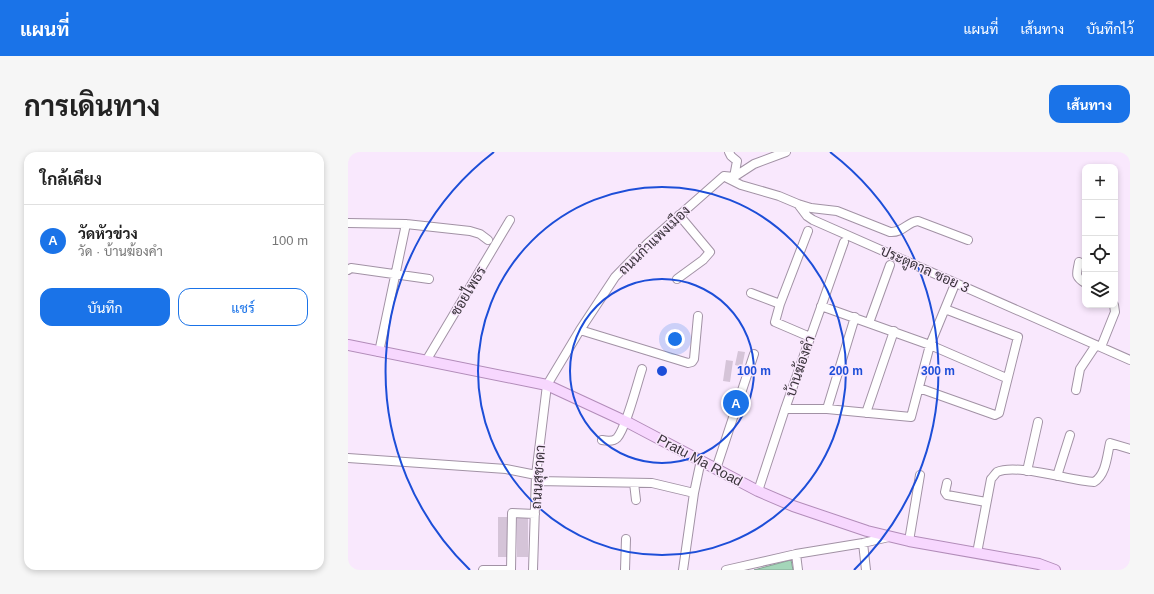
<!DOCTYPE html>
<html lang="th">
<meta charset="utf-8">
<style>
body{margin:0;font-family:Arial,Sarabun,sans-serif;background:#f6f6f6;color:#222}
.controls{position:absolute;right:12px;top:12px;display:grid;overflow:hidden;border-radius:8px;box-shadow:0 2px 6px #0003}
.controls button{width:36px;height:36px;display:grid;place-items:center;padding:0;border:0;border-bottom:1px solid #e0e0e0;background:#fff;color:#222;font:20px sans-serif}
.you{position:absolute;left:327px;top:187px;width:14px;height:14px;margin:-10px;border:3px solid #fff;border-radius:50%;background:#1a73e8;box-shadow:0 0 0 6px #1a73e833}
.badge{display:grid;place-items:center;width:26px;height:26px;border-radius:50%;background:#1a73e8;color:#fff;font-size:13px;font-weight:700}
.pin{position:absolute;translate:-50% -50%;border:2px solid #fff;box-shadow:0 1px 4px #0006}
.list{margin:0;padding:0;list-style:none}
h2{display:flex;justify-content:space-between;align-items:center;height:52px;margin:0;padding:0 16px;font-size:17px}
h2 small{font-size:13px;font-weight:400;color:#767676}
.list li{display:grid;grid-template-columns:26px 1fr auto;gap:12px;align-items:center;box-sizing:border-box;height:72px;padding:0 16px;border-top:1px solid #e0e0e0}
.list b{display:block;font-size:15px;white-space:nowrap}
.list p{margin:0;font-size:13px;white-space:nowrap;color:#767676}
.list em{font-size:13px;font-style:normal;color:#767676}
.actions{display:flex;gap:8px;padding:12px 16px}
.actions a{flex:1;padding:9px 0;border:1px solid #1a73e8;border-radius:12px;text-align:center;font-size:14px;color:#1a73e8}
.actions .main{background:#1a73e8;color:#fff}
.icon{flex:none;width:22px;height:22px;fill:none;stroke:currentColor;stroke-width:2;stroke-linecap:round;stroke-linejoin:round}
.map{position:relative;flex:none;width:782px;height:418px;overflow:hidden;border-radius:12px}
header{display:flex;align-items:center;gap:24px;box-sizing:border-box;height:56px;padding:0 20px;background:#1a73e8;color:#fff}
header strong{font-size:19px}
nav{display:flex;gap:22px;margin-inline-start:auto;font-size:14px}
.intro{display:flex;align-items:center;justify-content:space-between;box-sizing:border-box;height:96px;padding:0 24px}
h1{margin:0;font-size:28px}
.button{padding:10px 18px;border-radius:12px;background:#1a73e8;color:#fff;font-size:14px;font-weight:700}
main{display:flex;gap:24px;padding:0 24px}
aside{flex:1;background:#fff;border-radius:12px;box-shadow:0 2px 6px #0003}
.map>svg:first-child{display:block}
.water{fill:#a4d6b9;stroke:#84a593}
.building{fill:#d5c4d8}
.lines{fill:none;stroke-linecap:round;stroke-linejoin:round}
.minor-casing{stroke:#a292a5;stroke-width:10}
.major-casing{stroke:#b28cb9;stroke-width:12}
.minor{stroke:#fff;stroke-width:8}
.major{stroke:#f7d7fe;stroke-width:10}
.ring{fill:none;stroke:#1d4ed8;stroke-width:2}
.labels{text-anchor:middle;stroke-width:3;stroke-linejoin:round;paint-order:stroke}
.street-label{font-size:14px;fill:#3a333b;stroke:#f9e8fd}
.centre{fill:#1d4ed8;stroke:#f9e8fd;stroke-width:2}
.ring-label{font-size:12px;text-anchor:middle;font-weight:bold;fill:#1d4ed8;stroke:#f9e8fd;stroke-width:3;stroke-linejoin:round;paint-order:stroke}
</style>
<header>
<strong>แผนที่</strong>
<nav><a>แผนที่</a><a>เส้นทาง</a><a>บันทึกไว้</a></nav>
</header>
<div class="intro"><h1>การเดินทาง</h1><a class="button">เส้นทาง</a></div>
<main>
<aside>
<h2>ใกล้เคียง<small></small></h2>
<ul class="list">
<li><span class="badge">A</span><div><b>วัดหัวข่วง</b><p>วัด · บ้านฆ้องคำ</p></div><em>100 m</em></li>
</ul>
<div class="actions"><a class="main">บันทึก</a><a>แชร์</a></div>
</aside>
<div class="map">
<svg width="782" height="418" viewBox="0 0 782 418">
<rect width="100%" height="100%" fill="#f9e8fd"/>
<!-- water -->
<path class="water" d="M443,408l2,10h-39z"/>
<!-- building -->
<path class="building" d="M390,199l7,1 -3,15 -7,-2z
M378,208l7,1 -3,21 -7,-1z
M150,365h12l-1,40h-11z
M169,365h11v40h-11z"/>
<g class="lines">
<!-- minor casing -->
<g class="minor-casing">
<path id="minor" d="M381,0l2,4 6,5 -3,16
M386,25l20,-13 32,-12
M379,26l14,7 38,11 19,8 9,12 6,4 317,140
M450,52l13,4 26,3 53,21c13,1 17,-10 28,-11l50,19
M0,71l58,1 64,7 10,3 8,6
M460,79l-28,73 -5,18 35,15
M731,110c-2,12 -5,14 6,21
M0,118l3,-2 78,11
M329,127l26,-19 7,-8 -31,-37
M403,141l29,11
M473,154l109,39 74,32
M521,171l21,-58
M232,178l108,33 4,-1 2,-3 4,-43
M753,195l14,-35 -1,-7
M31,200l27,-128
M78,209l84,-141
M571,236l76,27 4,-2 19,-76 -73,-28
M728,238l4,-21 16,-24
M437,257h42l84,8 19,-72 23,-56
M479,257l28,-92
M518,261l28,-82
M254,288c5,1 11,2 15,-2 9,-10 20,-54 25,-69
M0,306l158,11 30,6
M368,317l38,-115
M679,319l11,-49
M709,324l13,-41
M188,329l116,2 42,10
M286,331l2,17
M599,331l-2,9 2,3 39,7
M410,339l27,-82 59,-167
M561,389l11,-66
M515,391l3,27
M629,401l14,-74c2,-2 4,-5 6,-7 20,-9 74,9 97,10 12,-7 13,-26 16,-39l20,6
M448,402l2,16
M135,418h25
M163,418l1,-57 23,1
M185,418l3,-95 11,-90 33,-55 35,-53 33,-34 76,-67 10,1
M277,418l1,-31
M335,418l11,-77 7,-33
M378,418l70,-16 67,-11 26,-6"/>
</g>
<!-- major casing -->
<g class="major-casing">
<path id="major" d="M0,193l199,40 82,38 129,68 35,15 74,25 42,10 130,23 16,6"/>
</g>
<!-- minor -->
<use href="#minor" class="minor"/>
<!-- major -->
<use href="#major" class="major"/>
</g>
<!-- distance rings -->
<g class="ring">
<circle cx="314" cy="219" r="92"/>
<circle cx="314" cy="219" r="184"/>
<path d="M122 418A276 276 0 0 1 146 0M482 0A276 276 0 0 1 506 418"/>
</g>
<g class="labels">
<!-- street labels -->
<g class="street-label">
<text transform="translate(306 88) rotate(-44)" y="5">ถนนกำแพงเมือง</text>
<text transform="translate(577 117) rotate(24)" y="5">ประตูดาล ซอย 3</text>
<text transform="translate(120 139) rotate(-59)" y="5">ซอยไพธร</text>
<text transform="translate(452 214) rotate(-71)" y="5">บ้านฆ้องคำ</text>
<text transform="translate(352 308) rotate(28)" y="5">Pratu Ma Road</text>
<text transform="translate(190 325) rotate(-86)" y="5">ถนนสุชาดา</text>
</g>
</g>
<circle cx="314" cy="219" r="6" class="centre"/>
<g class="ring-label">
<text x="406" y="223">100 m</text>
<text x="498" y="223">200 m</text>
<text x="590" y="223">300 m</text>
</g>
</svg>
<div class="controls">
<button>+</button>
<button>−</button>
<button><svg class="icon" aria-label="locate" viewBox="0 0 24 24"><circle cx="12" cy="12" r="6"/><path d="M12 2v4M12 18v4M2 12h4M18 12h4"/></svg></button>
<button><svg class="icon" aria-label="layers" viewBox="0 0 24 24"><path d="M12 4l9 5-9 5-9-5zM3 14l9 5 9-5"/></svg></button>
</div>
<div class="you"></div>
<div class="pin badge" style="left:388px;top:251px">A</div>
</div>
</main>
